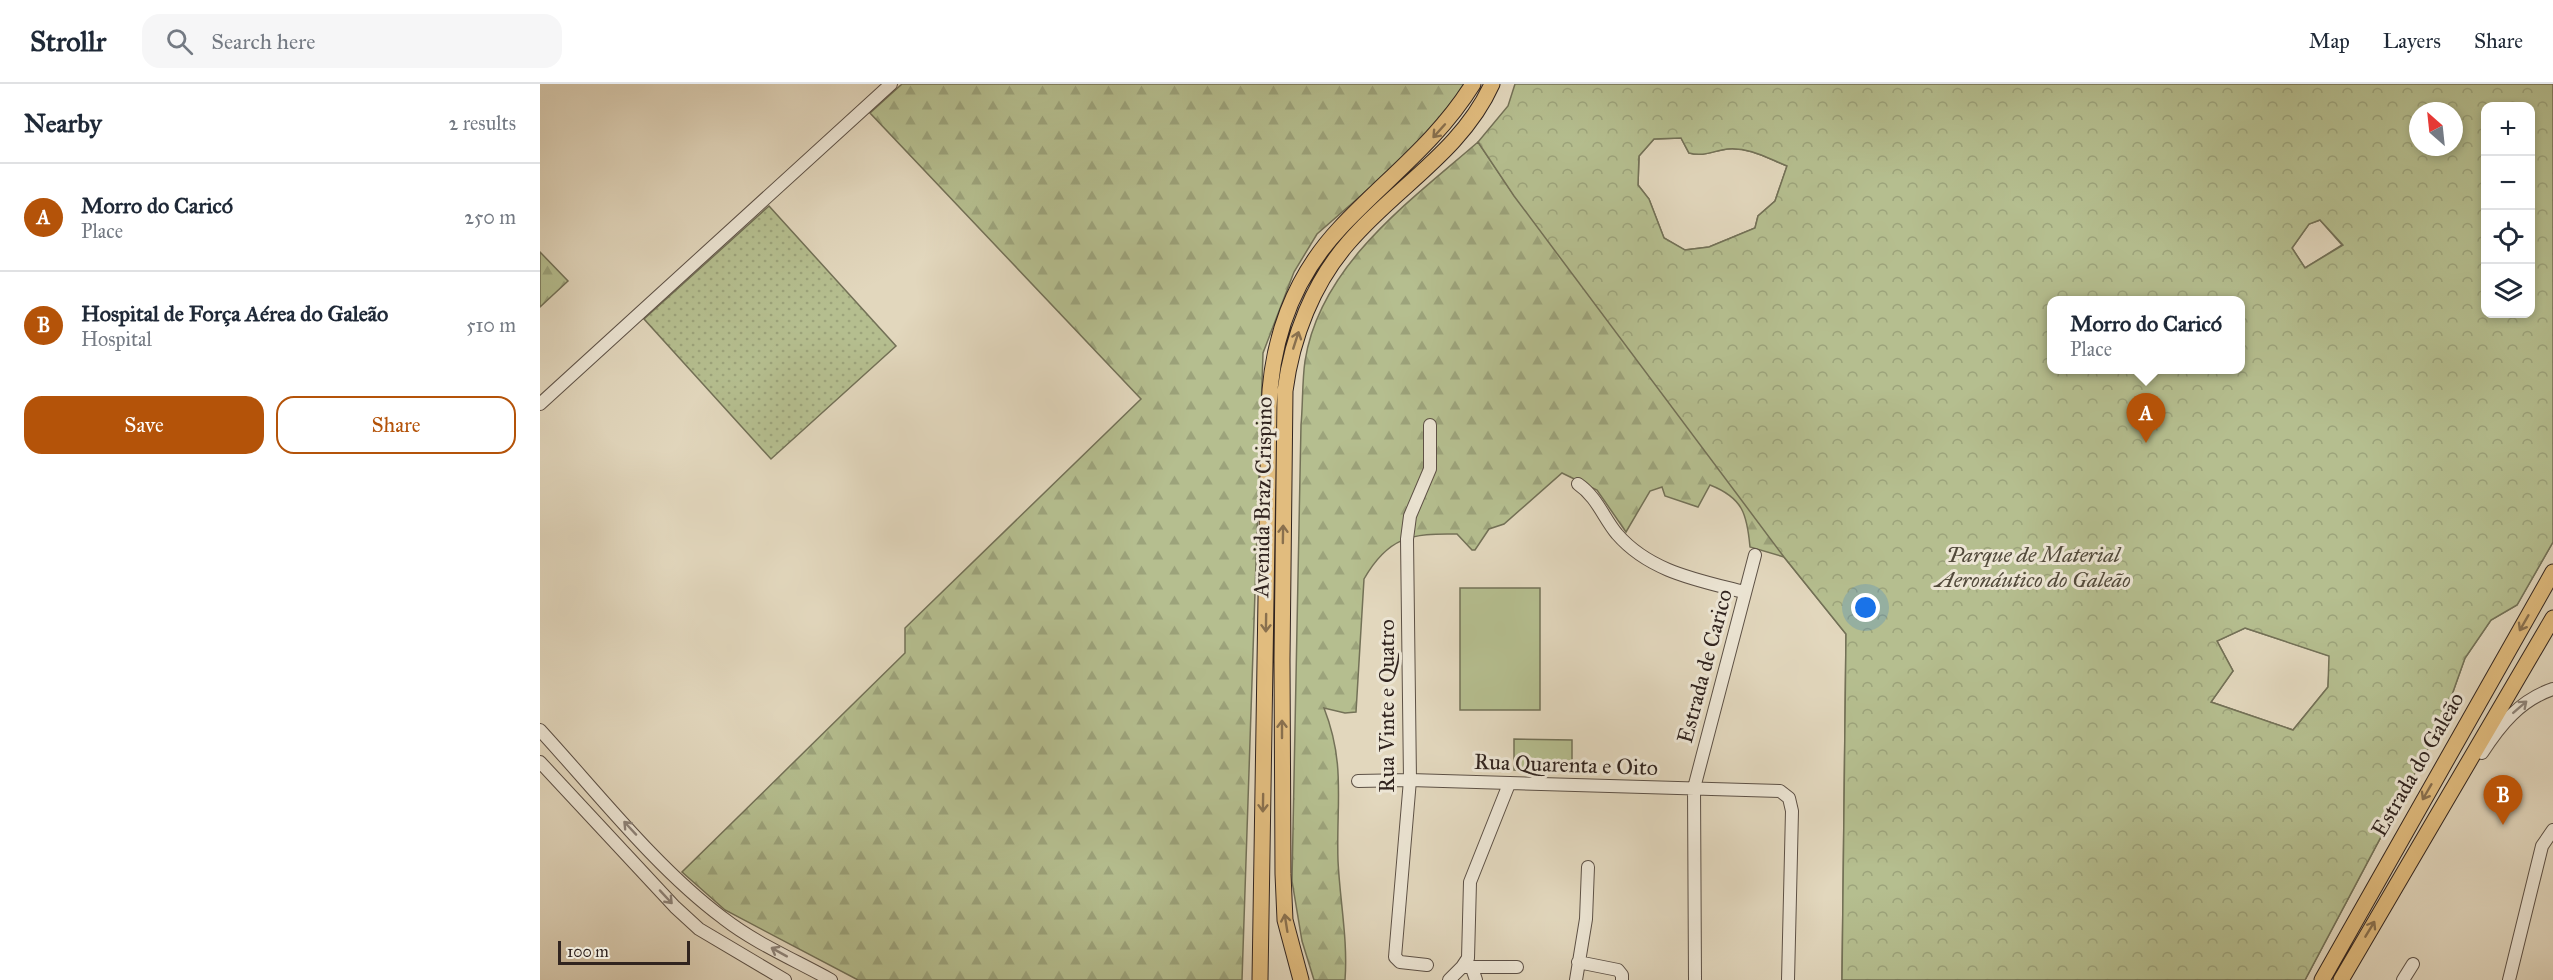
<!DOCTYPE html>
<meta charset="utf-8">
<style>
body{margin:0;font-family:"IM FELL Great Primer",serif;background:#f6f6f7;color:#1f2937}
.controls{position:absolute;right:18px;top:18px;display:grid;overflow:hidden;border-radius:12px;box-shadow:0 3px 9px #0003}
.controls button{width:54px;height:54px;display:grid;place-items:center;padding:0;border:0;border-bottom:2px solid #e0e1e3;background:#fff;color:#1f2937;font:30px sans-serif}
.compass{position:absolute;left:1869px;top:18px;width:54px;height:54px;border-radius:50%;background:#fff;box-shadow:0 3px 9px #0003;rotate:333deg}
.scale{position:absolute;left:18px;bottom:15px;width:132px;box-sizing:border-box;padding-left:6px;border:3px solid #31241f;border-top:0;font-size:16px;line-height:21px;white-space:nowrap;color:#31241f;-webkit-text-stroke:4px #ece5d4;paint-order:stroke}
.you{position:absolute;left:1326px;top:524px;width:21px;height:21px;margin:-15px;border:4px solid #fff;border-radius:50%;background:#1a73e8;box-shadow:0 0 0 9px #1a73e833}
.badge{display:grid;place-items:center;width:39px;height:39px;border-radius:50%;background:#b45309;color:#fff;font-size:20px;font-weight:700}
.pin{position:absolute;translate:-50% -50px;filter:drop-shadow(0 2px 3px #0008)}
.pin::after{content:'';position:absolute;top:32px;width:21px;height:18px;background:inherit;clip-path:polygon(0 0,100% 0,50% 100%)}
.popup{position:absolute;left:1507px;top:212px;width:198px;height:78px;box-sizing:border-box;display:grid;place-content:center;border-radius:12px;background:#fff;filter:drop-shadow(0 2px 4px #0005);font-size:20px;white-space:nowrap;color:#747a83}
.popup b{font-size:22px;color:#1f2937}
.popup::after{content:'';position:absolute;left:50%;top:100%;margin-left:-12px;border:12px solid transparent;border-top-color:#fff}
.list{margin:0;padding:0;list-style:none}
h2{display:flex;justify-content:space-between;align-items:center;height:78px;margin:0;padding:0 24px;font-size:26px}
h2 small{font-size:20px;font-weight:400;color:#747a83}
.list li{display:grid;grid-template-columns:39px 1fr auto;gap:18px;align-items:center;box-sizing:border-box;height:108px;padding:0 24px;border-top:2px solid #e0e1e3}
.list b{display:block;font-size:22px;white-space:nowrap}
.list p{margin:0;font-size:20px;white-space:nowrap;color:#747a83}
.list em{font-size:20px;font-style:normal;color:#747a83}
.actions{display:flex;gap:12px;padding:18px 24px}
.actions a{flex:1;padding:14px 0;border:2px solid #b45309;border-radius:18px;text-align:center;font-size:21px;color:#b45309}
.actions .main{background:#b45309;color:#fff}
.icon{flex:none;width:33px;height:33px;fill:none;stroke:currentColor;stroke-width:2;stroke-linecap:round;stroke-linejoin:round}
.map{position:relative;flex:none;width:2013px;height:896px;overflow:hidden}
header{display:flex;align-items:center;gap:36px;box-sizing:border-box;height:84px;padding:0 30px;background:#fff;border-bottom:2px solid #e0e1e3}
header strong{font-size:28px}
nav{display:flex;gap:33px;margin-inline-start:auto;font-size:21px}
.search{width:420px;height:54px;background:#f6f6f7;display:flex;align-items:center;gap:15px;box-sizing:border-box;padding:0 21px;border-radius:18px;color:#747a83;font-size:22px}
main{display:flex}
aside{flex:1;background:#fff}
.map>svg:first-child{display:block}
.grass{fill:url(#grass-dots);stroke:#737157;stroke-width:1.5}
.forest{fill:url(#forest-firs);stroke:#737157;stroke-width:1.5;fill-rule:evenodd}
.park{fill:url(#park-crowns);stroke:#737157;stroke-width:1.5;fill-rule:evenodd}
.pitch{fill:#b5be8f;stroke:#737157;stroke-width:1.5}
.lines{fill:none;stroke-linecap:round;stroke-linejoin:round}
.minor-casing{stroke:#5d5146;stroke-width:14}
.major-casing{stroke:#31241f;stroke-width:17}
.minor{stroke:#ece5d4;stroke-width:12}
.major{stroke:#e1bc7e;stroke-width:15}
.oneway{stroke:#89704e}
.oneway2{stroke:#8e847a}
.labels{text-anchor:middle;stroke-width:6;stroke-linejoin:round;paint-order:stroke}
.street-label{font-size:22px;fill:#31241f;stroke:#ece5d4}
.park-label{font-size:22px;font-style:italic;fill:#524a3b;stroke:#ece5d4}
</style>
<header>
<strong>Strollr</strong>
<div class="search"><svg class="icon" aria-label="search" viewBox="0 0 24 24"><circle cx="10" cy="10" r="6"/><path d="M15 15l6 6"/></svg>Search here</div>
<nav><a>Map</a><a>Layers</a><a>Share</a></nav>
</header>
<main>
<aside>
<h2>Nearby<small>2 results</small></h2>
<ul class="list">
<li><span class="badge">A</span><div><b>Morro do Caricó</b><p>Place</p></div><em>250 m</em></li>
<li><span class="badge">B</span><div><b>Hospital de Força Aérea do Galeão</b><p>Hospital</p></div><em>510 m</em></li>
</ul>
<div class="actions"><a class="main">Save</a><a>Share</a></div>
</aside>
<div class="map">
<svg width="2013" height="896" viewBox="0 0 2013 896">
<defs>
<pattern id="grass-dots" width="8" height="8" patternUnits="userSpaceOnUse" patternTransform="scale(1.5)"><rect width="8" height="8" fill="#b5be8f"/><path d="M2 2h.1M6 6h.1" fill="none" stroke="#9ca37b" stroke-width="1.8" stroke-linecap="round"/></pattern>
<pattern id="forest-firs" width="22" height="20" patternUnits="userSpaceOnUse" patternTransform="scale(1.5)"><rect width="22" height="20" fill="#b5be8f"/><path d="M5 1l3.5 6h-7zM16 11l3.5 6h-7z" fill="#9ca37b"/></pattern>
<pattern id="park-crowns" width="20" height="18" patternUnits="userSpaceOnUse" patternTransform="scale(1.5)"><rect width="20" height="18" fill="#b5be8f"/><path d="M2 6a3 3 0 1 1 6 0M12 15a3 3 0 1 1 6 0" fill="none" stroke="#9ca37b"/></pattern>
</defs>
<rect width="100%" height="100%" fill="#e2d7bd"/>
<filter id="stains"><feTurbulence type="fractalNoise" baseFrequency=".00333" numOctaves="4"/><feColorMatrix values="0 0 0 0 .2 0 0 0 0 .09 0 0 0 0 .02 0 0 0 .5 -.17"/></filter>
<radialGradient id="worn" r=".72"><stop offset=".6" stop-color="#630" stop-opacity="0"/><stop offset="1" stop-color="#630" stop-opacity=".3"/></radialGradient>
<!-- grass -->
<path class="grass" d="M229,122l127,140 -125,113 -127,-140z"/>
<!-- forest -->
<path class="forest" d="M362,0h565l-40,54 -110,96 -23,38 -31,81 -21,627h-384l-133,-70 -43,-38 223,-219v-25l236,-229 -271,-286z
M1039,0h974v458l-36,63 -26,15 -26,38 -22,62 -138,260h-463l4,-346 -62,-77 -34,-10c-3,-33 -7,-49 -40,-62l-12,22 -33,-11 -3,-9 -12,4 -24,41 -29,-42 -35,-17 -58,51 -15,5 -14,21h-3l-15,-16c-46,-1 -69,3 -93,45l-8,133 -11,1 -21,-5c22,56 12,96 14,153 2,41 10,79 7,119h-31l-12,-39 -10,-60 9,-456c2,-21 1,-43 4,-64 15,-96 105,-160 173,-219l36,53zM1946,22h44v208h-44zM1878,27h36v36h-36zM1141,54l8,15c14,4 24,-2 38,-4 23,-2 40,9 60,17l-12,35 -17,15 -3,12 -46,19 -25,3 -20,-12 -15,-39 -11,-14 1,-29 15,-17zM1780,136l22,25 -37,23 -13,-20 17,-24zM1512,216h188v70h-188zM1705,544l85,28 -2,31 -35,43 -82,-28 22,-31 -16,-30z
M0,168l28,29 -28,26z"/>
<!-- park -->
<path class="park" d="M975,0h1038v458l-36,63 -26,15 -26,38 -22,62 -138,260h-463l4,-346 -62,-77 -270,-361 -36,-54 30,-36zM1946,22h44v208h-44zM1878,27h36v36h-36zM1141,54l8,15c14,4 24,-2 38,-4 23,-2 40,9 60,17l-12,35 -17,15 -3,12 -46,19 -24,3 -21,-12 -15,-39 -11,-14 1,-29 15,-17zM1780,136l23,25 -38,23 -13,-20 17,-24zM1512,216h188v70h-188zM1705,544l84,28 -1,31 -35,43 -82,-28 22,-31 -16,-30z"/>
<!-- pitch -->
<path class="pitch" d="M920,504h80v122h-80z
M974,655l58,1v31l-58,-1z"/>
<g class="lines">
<!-- minor casing -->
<g class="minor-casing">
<path id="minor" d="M0,320l351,-320
M1038,400c19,13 25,33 39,50 33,38 81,46 127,58
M0,646c56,61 117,139 183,188 32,25 72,42 108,62
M1942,669c18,-28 38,-53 71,-64
M0,678l135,145 24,22 86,51
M818,697l52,-1 370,11 9,7 3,13 -4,169
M1038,878l40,8 4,5v5
M887,881l-27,-3 -5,-5 15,-177 -3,-241 3,-23 20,-47v-44
M922,883l6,-9 2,-76 39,-98
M932,884l4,12
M909,896l13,-13h55
M1036,896l10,-61 2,-52
M1155,896l-1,-192 61,-233
M1863,896l10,-16
M1969,896l33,-134 11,-16"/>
</g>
<!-- major casing -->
<g class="major-casing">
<path id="major" d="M720,896l9,-572c2,-67 24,-130 71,-180 46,-49 97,-86 133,-144
M761,896l-16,-60 -2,-46 -1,-214 3,-269c7,-54 28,-108 64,-149 46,-54 113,-91 143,-158
M1782,896l231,-408
M1801,896l212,-362"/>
</g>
<!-- minor -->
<use href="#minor" class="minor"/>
<!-- major -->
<use href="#major" class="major"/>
</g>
<!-- one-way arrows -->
<defs><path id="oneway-shaft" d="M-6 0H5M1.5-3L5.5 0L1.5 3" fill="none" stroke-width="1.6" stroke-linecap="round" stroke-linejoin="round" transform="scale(1.5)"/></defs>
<g class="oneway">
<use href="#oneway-shaft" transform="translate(899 47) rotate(132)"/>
<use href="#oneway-shaft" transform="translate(756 256) rotate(-72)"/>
<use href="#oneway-shaft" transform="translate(743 450) rotate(-89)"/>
<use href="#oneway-shaft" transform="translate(726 539) rotate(91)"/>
<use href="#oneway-shaft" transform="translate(1984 539) rotate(120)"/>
<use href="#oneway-shaft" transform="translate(742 645) rotate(-90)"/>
<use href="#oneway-shaft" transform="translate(1887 708) rotate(120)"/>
<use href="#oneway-shaft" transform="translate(723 719) rotate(91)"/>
<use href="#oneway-shaft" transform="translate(746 839) rotate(-99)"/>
<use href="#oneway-shaft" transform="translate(1830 845) rotate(-59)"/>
</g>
<g class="oneway2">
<use href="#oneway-shaft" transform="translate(1980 623) rotate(-41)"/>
<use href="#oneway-shaft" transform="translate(90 744) rotate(-133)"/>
<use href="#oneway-shaft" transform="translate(126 813) rotate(47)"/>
<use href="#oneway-shaft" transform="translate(239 868) rotate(-151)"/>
</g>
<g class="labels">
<!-- street labels -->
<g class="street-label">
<text transform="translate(722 413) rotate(-89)" y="8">Avenida Braz Crispino</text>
<text transform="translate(1164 582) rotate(-75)" y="8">Estrada de Carico</text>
<text transform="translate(846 622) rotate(-90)" y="8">Rua Vinte e Quatro</text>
<text transform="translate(1026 680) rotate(2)" y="8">Rua Quarenta e Oito</text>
<text transform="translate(1877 680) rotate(-60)" y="8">Estrada do Galeão</text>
</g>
<!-- park labels -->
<g class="park-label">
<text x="1493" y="478">Parque de Material<tspan x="1493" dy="25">Aeronáutico do Galeão</tspan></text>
</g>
</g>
<rect width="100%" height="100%" filter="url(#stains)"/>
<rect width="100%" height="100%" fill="url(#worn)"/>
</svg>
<div class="controls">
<button>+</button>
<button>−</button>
<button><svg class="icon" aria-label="locate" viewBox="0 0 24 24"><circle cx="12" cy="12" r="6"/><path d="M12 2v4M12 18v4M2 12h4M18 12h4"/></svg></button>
<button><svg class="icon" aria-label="layers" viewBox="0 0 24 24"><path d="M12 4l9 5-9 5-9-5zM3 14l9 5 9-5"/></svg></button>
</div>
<svg class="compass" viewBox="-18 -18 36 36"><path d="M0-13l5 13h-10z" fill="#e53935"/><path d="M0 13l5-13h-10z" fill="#747a83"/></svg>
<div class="scale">100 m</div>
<div class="you"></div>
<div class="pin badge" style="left:1606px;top:359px">A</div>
<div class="popup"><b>Morro do Caricó</b>Place</div>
<div class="pin badge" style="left:1963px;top:741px">B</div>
</div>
</main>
